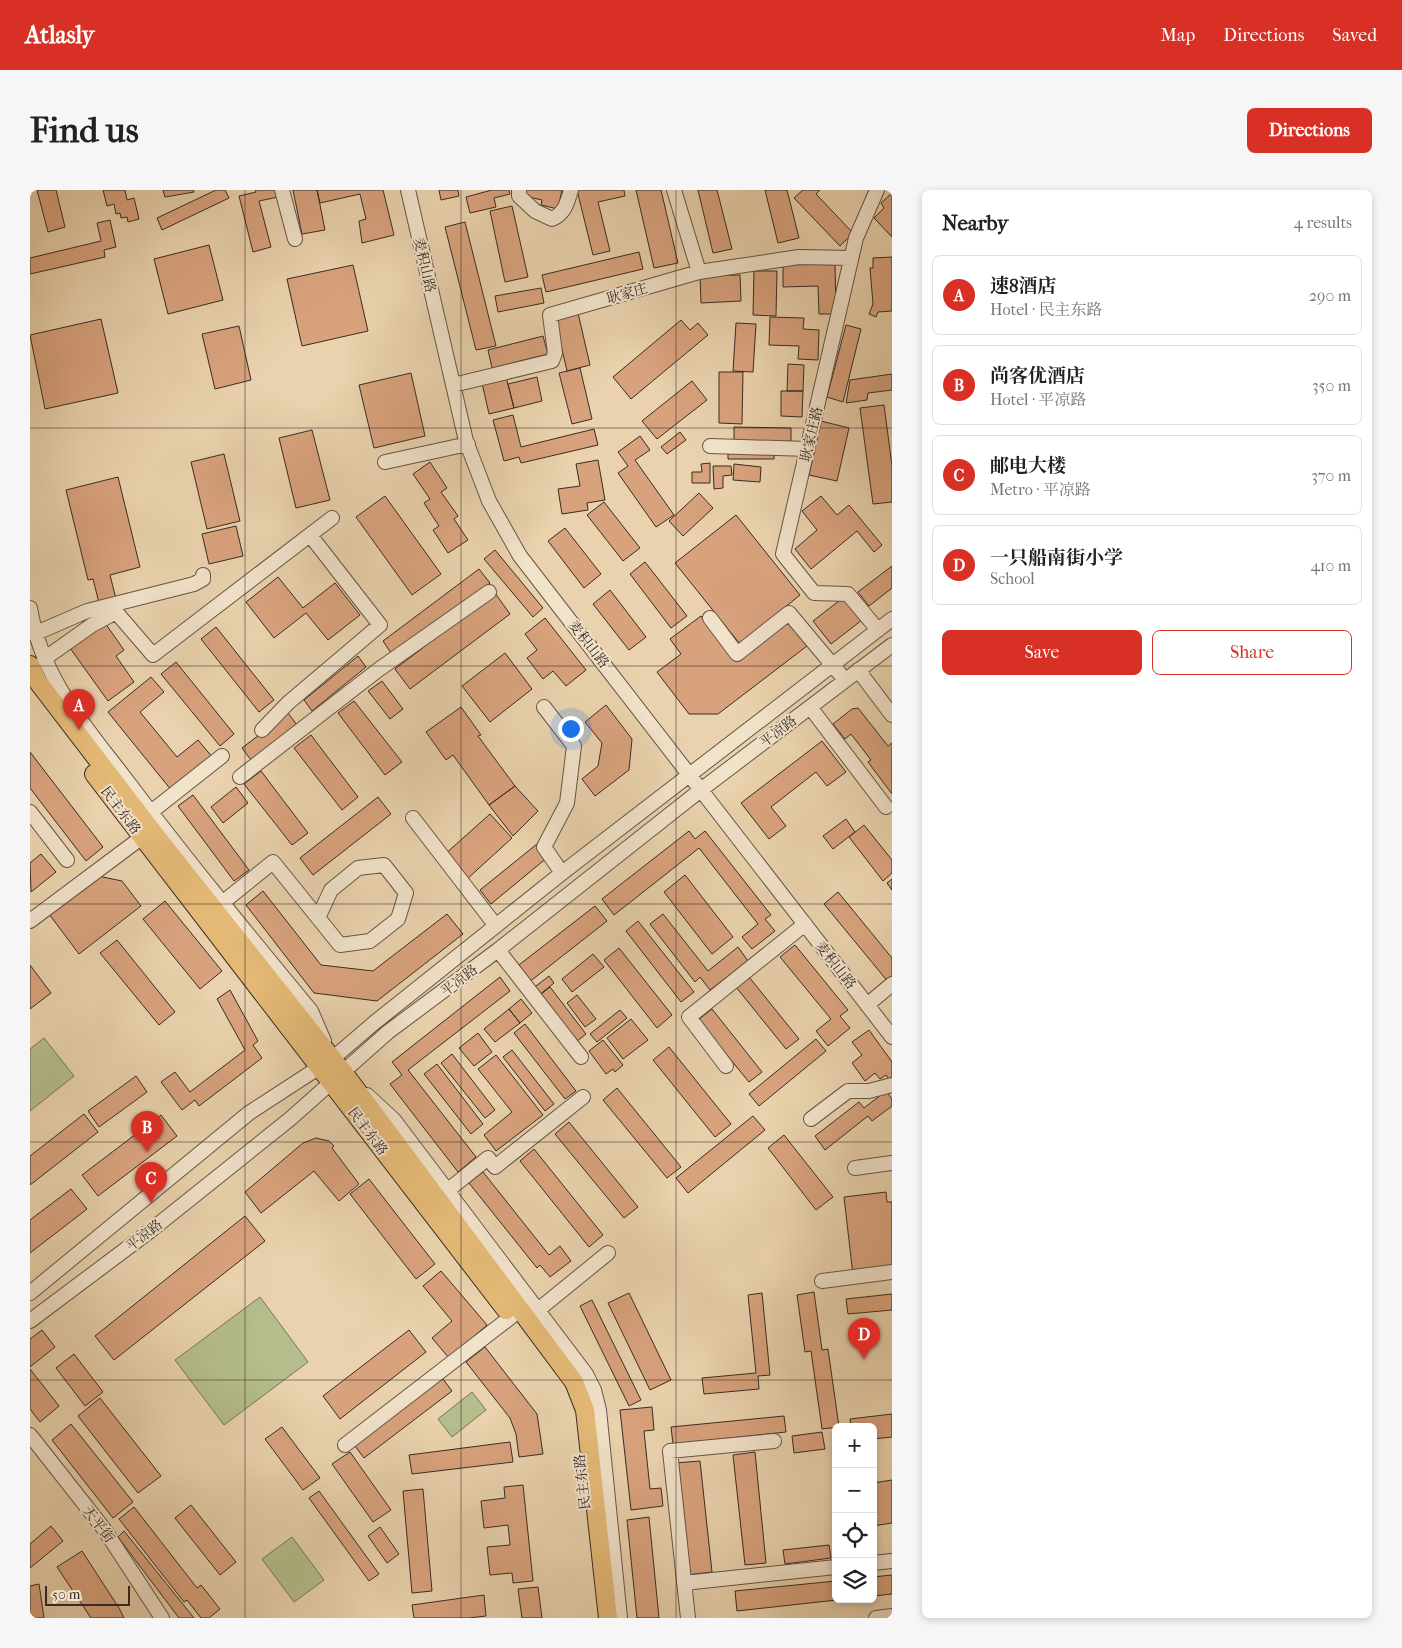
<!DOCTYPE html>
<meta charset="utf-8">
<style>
body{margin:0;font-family:"IM FELL French Canon","Noto Serif SC",serif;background:#f6f6f6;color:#222}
.controls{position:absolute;right:15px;bottom:15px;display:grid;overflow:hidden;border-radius:8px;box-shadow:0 2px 8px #0003}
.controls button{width:45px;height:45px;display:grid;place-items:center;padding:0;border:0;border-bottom:1px solid #e0e0e0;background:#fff;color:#222;font:25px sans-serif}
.scale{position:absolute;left:15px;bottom:12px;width:85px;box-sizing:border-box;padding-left:5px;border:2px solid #392b24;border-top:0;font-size:14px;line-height:18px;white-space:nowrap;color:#392b24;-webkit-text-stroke:4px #f1e2ca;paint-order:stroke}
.you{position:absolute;left:540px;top:538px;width:18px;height:18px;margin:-12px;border:4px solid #fff;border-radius:50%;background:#1a73e8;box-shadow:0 0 0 8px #1a73e833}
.badge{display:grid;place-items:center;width:32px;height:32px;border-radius:50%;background:#d93025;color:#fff;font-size:16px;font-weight:700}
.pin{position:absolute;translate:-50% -41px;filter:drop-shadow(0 1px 2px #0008)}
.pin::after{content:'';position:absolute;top:26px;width:18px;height:15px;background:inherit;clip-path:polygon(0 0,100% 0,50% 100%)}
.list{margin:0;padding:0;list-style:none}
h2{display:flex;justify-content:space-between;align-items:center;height:65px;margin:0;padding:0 20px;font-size:21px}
h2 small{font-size:16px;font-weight:400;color:#767676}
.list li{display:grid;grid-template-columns:32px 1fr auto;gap:15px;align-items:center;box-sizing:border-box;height:80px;margin:0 10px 10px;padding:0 10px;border:1px solid #e0e0e0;border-radius:8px}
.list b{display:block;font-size:19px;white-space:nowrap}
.list p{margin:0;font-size:16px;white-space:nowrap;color:#767676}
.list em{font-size:16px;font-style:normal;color:#767676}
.actions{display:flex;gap:10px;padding:15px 20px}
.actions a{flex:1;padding:11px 0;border:1px solid #d93025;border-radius:8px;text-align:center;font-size:18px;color:#d93025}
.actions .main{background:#d93025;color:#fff}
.icon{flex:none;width:28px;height:28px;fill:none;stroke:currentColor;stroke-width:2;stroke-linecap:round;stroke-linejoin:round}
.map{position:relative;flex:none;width:862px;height:1428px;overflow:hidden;border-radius:8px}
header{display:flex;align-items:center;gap:30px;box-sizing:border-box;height:70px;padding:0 25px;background:#d93025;color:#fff}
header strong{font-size:24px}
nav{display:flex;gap:28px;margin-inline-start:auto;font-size:18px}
.intro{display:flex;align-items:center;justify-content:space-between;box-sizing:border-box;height:120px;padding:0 30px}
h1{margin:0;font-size:35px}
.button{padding:12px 22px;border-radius:8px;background:#d93025;color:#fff;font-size:18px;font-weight:700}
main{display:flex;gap:30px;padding:0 30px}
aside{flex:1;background:#fff;border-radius:8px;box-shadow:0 2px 8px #0003}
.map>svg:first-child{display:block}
.green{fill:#b4bd8b;stroke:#767458}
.building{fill:#d8a27d;stroke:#392b24}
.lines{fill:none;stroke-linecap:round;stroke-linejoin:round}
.minor-casing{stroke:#655546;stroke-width:16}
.major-casing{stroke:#392b24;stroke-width:20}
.minor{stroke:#f1e2ca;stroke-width:14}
.major{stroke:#e4b976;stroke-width:18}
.grid{fill:none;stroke:#392b24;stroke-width:1;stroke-opacity:0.55}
.labels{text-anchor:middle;stroke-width:4;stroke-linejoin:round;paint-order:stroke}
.street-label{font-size:14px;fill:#392b24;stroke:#f1e2ca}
</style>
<header>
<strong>Atlasly</strong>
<nav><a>Map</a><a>Directions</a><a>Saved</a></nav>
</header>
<div class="intro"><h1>Find us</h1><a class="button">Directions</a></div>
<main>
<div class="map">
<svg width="862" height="1428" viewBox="0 0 862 1428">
<rect width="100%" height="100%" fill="#e9d2ad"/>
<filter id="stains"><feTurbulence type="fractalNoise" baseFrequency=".004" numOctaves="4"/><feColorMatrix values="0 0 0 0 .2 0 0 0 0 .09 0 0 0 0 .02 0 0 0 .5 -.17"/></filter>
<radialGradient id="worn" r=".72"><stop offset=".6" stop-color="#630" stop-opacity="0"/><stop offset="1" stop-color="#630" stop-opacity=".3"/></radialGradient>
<!-- green -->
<path class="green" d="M14,848l30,38 -44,35v-62z
M230,1107l48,65 -84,63 -49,-65z
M442,1202l14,18 -34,27 -14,-18z
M262,1347l32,43 -30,22 -32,-43z"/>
<!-- building -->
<path class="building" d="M7,0h19l9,37 -17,5z
M73,0h22l2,10 7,-2 5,21 -11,3 -1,-5 -6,1 -1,-5 -4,1 -2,-10 -7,2z
M133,0h30l1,2 -29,5z
M186,0h9l4,8 -67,32 -5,-12z
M225,0h21l2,7 -19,4 12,46 -18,5 -14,-56 17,-4z
M263,0h24l8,40 -23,4z
M287,0h66l11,45 -32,8 -3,-22 7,-2 -6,-25 -40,9z
M409,0h19l1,6 -18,4z
M462,0h17l1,4 -16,4 2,9 -26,6 -4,-16z
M495,0h37l-4,19 -17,-4 1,-5 -18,-4z
M547,0h47l1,6 -27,6 12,49 -17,4z
M606,0h25l17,73 -24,5z
M668,0h19l15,59 -19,4z
M735,0h22l12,48 -21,5z
M773,0h17l-4,4 37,39 -13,13 -46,-48z
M862,3v44l-18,-19 10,-10 -3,-5z
M482,16l16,71 -23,5 -15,-71z
M80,30l6,27 -12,3 1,7 -75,17v-16l71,-17 -4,-18z
M435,32l31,124 -20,4 -31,-123z
M179,55l14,55 -55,14 -14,-55z
M609,62l4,17 -97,23 -4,-17z
M862,67v54l-14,1 -2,5 -7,-3 4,-10 -3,-36h3v-10z
M805,74l1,50h-17l-1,-28 -35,1v-22z
M323,75l15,66 -66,15 -15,-67z
M724,81h23l-1,45 -23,-1z
M710,85l1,26 -40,2 -1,-27z
M511,98l3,15 -46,9 -3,-16z
M548,123l12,52 -23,6 -12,-52z
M740,127l34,1 -1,11 16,1 -1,30 -20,-1 1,-13 -30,-1z
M71,129l17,74 -73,16 -15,-74z
M651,130l9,10 8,-7 10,12 -77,64 -18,-22z
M706,133l20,1 -3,48 -20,-1z
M816,135l15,4 -18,73 -16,-5z
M209,136l12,54 -36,9 -13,-55z
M513,146l5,18 -56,14 -4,-18z
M758,174l16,1 -1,26h-16z
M550,178l12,51 -20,5 -13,-51z
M689,182h24l-1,52 -23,-1z
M381,183l14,63 -51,12 -15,-63z
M862,184v16l-24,3 -1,7 -21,3 4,-23z
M476,187l8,31 -25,6 -7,-31z
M507,187l5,24 -28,7 -6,-24z
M662,191l15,19 -50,39 -15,-18z
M751,201h22l-1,26 -21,-1z
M854,215l8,61v36l-19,2 -13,-96z
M483,225l8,32 73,-18 4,16 -77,18 -2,-6 -15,4 -11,-41z
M791,231l28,7 -12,53 -28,-6z
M704,237l57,1v16l-57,-1z
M282,240l18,70 -34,8 -17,-70z
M650,242l6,8 -19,14 -6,-7z
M610,246l10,14 -15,10 39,55 -18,12 -38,-54 10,-7 -10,-14z
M698,260l46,1v8h-46z
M194,264l16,67 -33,8 -16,-67z
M568,270l7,40 -18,3 1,7 -26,4 -4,-25 22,-3 -4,-22z
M400,272l17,26 -6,4 17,24 -4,3 14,21 -20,13 -15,-23 6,-4 -15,-23 6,-4 -17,-25z
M680,273v20h-18v-11h10l-1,-8z
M704,274l27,3 -1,15 -27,-2z
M683,276h18l1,9 -9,1v12l-9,1z
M88,287l22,90 -30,8 6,24 -17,4 -6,-24 -5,1 -22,-90z
M669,303l14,15 -30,28 -14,-15z
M355,306l56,78 -29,21 -56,-78z
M791,306l16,19 12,-10 33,40 -8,7 -17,-21 -46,38 -16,-20 22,-19 -15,-19z
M574,312l36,46 -17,13 -36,-46z
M706,325l64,80 -60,49 -65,-81z
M206,336l7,30 -34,8 -7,-30z
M535,338l36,46 -17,14 -36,-47z
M465,360l48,58 -10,9 -49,-58z
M615,372l42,54 -16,12 -41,-54z
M862,376v22l-23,18 -11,-14z
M449,379l11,14 -97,73 -10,-15z
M248,387l25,31 32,-25 25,32 -32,25 -22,-27 -32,25 -28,-36z
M580,400l36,47 -17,13 -36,-46z
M465,403l15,21 -100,75 -15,-20z
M814,407l18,23 -31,24 -18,-23z
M671,426l35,46 52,-40 19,24 -89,68h-29l-32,-42 24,-18 -11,-15z
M515,428l41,52 -20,16 -13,-15 -10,8 -16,-21 10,-8 -12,-16z
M75,433l19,27 -8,6 18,26 -26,19 -38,-53z
M186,437l58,73 -15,12 -58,-73z
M475,463l27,36 -42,33 -28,-36z
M328,466l8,11 -54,44 -8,-11z
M146,472l58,72 -14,12 -59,-72z
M121,487l13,15 -24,20 37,45 21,-17 15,18 -41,33 -64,-79z
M352,491l21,28 -13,10 -22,-28z
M324,511l48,61 -17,13 -47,-62z
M576,515l26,34 -3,31 -34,26 -13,-17 16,-13 4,-23 -17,-21z
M431,517l20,28 -3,1 37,50 -26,19 -36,-50 -7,5 -20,-28z
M828,518l30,38 4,-3v51l-24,-32 3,-2 -20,-26 -6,5 -12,-15 19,-15z
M258,523l9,12 -46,35 -9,-12z
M281,545l47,62 -16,13 -48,-62z
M792,551l24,31 -19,14 -11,-14 -45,35 15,19 -17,13 -28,-36z
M0,562l73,95 -17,14 -56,-73z
M231,581l47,62 -16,12 -48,-61z
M485,596l23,25 -25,25 -24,-31z
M206,597l12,16 -25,20 -12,-16z
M163,605l56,75 -15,11 -56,-75z
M348,607l13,17 -78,61 -13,-17z
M460,624l22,24 -46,42 -22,-25z
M816,629l9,13 -22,17 -10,-13z
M834,635l28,35v13l-9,8 -34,-44z
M659,641l6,8 10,-8 66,84 -6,4 10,12 -23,18 -10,-12 16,-13 -59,-76 -85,67 -12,-16z
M507,654l11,13 -57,47 -11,-14z
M11,664l15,18 -25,20 -1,-29z
M655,685l48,62 -21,17 -48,-62z
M68,686l24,5 19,25 -62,48 -30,-40z
M862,689v11l-5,-7z
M233,701l58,74 52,6 74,-57 16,20 -86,67 -63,-8 -68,-88z
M808,702l54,66v22l-3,3 -65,-79z
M135,711l57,70 -22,18 -57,-70z
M565,716l12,15 -79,62 -13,-15z
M633,724l45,57 30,-24 10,14 -38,29 -10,-13 -5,5 -45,-58z
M608,731l56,71 -13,10 -55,-71z
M87,750l58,72 -16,13 -59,-72z
M765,755l53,65 -8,6 10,12 -22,18 -12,-15 15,-12 -51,-62z
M589,758l53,67 -15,13 -53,-68z
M563,764l11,13 -32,25 -10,-13z
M0,775l21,28 -21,16z
M519,786l5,7 -16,13 -6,-7z
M470,787l10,14 -102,79 68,87 -18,15 -68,-88 12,-9 -10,-13z
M719,787l50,62 -13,10 -50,-62z
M520,797l36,47 -10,8 -36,-47z
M200,800l28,51 -5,4 9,13 -63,48 -4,-6 -13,10 -21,-28 14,-10 15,20 55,-42 -28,-51z
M547,805l19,24 -11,8 -18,-24z
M491,809l11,14 -12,10 -11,-14z
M479,819l11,14 -25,19 -11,-13z
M682,819l50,63 -13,10 -51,-62z
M590,820l7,8 -30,24 -7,-8z
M601,829l17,21 -25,19 -16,-21z
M495,834l51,67 -11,8 -51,-66z
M839,840l23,32v17l-2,2 -4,-6 -6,4 -5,-6 -10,8 -13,-18 10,-8 -10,-13z
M448,843l14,19 -18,14 -15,-18z
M786,849l10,12 -67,55 -10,-12z
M573,850l20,25 -8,7 -2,-3 -7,5 -17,-23z
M639,857l62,77 -16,13 -62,-77z
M482,860l42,54 -9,7 -42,-54z
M422,864l43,56 -10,8 -44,-55z
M466,865l47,60 -47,36 -12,-16 28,-23 -34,-43z
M407,874l46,60 -12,10 -47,-60z
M106,886l11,16 -48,35 -11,-16z
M587,898l64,79 -14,11 -64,-78z
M856,901l6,8v7l-20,15 -4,-5 -43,34 -10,-14 44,-34 5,6z
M54,924l14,18 -68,53v-29z
M131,925l16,21 -79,60 -16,-21z
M723,926l12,14 -77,63 -12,-15z
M539,932l69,85 -14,11 -69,-84z
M754,945l49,62 -17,13 -48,-62z
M286,948l13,3 5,5 -2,2 27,36 -20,17 -25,-30 -53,42 -16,-21 58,-49z
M504,959l69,86 -14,12 -69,-86z
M453,982l66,83 11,-9 11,15 -21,16 -10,-12 -3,3 -68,-85z
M339,989l66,85 -19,15 -66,-85z
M41,999l16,20 -57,44v-33z
M856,1002l1,10h5v68l-39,5 -9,-78z
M215,1026l20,25 -151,119 -19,-24z
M411,1081l46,54 -38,33 -17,-20 20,-17 -29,-35z
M784,1102l8,58 6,-1 11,78 -17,2 -11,-78 -6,1 -8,-57z
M599,1103l42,87 -21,10 -42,-87z
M732,1103l8,82 -12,1 1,13 -55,5 -2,-16 54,-5 -8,-78z
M862,1104v16l-44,4 -2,-15z
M562,1110l49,100 -12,6 -49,-100z
M12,1140l13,17 -25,20v-28z
M379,1140l17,22 -86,67 -17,-23z
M455,1157l52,67 6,40 -24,3 -3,-23 -6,-16 -44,-56z
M44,1164l29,38 -18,14 -29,-38z
M0,1179l29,37 -19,16 -10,-13z
M410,1185l12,16 -88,67 -12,-16z
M70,1208l61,78 -23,17 -60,-77z
M622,1217l2,23 -10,1 6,58 11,-1 2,18 -32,4 -11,-100z
M862,1224v23l-19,2v-12h-22l-1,-8z
M754,1226l2,16 -113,12 -2,-17z
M41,1234l62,78 -20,16 -61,-78z
M252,1237l38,51 -17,12 -38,-51z
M792,1242l3,17 -31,4 -2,-17z
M480,1252l3,20 -101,12 -3,-19z
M320,1262l41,58 -18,12 -41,-58z
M725,1262l11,111 -21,2 -12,-110z
M670,1271l12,111 -25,3 -12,-112z
M862,1290v43l-19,3v-43z
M493,1295l10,96 -20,2 -1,-10 -22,2 -3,-28 23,-2 -2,-20 -24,3 -3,-27 24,-3 -1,-11z
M393,1299l9,102 -20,2 -9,-102z
M289,1301l60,83 -10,7 -60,-83z
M161,1315l45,57 -16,13 -45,-57z
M104,1317l63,81 4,-3 19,24 -11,9h-8l-14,-18 -3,2 -65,-83z
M619,1327l10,101h-22l-10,-98z
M21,1336l12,15 -33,27v-24z
M350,1337l19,27 -12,9 -19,-27z
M94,1341l70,87h-15l-61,-81z
M799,1355l2,13 -46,6 -2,-14z
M52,1361l37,57 5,10h-33l-34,-51z
M862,1385v19l-19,2v-19z
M806,1391v18h10l-109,12 -2,-20z
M9,1394l5,34h-14v-32z
M508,1397l4,31h-20l-4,-29z
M454,1405l2,21 -17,2h-55l-2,-13z"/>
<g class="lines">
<!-- minor casing -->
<g class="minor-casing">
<path id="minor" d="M252,0l13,49
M378,0l58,251 23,60 31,55 372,481
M489,0v6l16,15 17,8c13,-6 15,-16 19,-29
M644,0l25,82
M847,0l-21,48 -73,316 31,39 34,1 30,36
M423,195l99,-24 3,-8 -5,-38 149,-43 100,-15 52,1
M680,256l98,3
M355,272l83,-18
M0,418c12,73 58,121 101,178 58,77 119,151 180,225l13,30
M680,428l27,36 52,-41 56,67
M4,444l53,-23 107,-27 9,-5v-4
M14,469l48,-34 24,-13 37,43 179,-137
M828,480l34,45
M514,517l30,39 -7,57 -23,44 18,26
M780,517l76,100
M232,540l26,-27 92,-78 -70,-90
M210,587l138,-107 111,-78
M0,622l37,48
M121,622l71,-56
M383,628l83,108
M192,713l51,-41 67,83 30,-4 28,-22 8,-26 -22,-28 -26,3 -27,22 -13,28
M0,731l111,-83
M468,760l83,107
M837,815l25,-21
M696,876l-37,-49 116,-93
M337,905l27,25 192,254 8,16 5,20 21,208
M781,929l37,-28h21l23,-6
M825,978l37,-5
M417,1001l41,-33 7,9 88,-70
M792,1091l70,-9
M0,1103l219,-180 83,-54 42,-36 188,-150 330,-254
M508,1120l70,-57
M0,1131l120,-90 140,-112 98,-87 110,-82 204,-161 190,-144
M0,1245l74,94 58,89
M315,1255l166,-128
M843,1373l19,-2
M654,1393l152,-16
M658,1428l-18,-167 104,-10
M846,1428l16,-2"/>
</g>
<!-- major casing -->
<g class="major-casing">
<path id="major" d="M0,475l8,17 121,158 184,232 231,310 11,28 23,208
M64,584l412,536"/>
</g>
<!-- minor -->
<use href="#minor" class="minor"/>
<!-- major -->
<use href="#major" class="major"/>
</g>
<!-- grid -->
<path class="grid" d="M215,0v1428M431,0v1428M646,0v1428M0,238h862M0,476h862M0,714h862M0,952h862M0,1190h862"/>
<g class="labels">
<!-- street labels -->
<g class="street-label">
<text transform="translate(395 75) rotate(77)" y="5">麦积山路</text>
<text transform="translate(597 103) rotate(-16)" y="5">耿家庄</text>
<text transform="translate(781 244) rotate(-77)" y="5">耿家庄路</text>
<text transform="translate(559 454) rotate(52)" y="5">麦积山路</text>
<text transform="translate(748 541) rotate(-37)" y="5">平凉路</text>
<text transform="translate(91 620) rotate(53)" y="5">民主东路</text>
<text transform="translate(806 775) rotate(52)" y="5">麦积山路</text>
<text transform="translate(429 790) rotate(-37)" y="5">平凉路</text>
<text transform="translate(338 941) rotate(53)" y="5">民主东路</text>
<text transform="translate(114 1045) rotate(-38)" y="5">平凉路</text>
<text transform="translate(552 1292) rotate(-96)" y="5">民主东路</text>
<text transform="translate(69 1334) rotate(53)" y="5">天平街</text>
</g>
</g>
<rect width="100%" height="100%" filter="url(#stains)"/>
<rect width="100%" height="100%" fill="url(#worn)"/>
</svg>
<div class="controls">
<button>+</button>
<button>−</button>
<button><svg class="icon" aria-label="locate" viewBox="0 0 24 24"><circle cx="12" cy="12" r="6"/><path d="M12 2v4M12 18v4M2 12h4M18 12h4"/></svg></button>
<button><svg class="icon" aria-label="layers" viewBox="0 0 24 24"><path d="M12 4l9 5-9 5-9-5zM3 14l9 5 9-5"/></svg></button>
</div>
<div class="scale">50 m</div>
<div class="you"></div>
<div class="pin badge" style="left:49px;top:540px">A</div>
<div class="pin badge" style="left:117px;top:962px">B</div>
<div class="pin badge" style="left:121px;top:1013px">C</div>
<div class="pin badge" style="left:834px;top:1169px">D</div>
</div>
<aside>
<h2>Nearby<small>4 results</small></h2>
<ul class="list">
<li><span class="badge">A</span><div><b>速8酒店</b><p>Hotel · 民主东路</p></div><em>290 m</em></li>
<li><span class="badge">B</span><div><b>尚客优酒店</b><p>Hotel · 平凉路</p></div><em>350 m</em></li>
<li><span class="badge">C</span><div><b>邮电大楼</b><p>Metro · 平凉路</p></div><em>370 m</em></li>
<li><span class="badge">D</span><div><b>一只船南街小学</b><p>School</p></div><em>410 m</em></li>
</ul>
<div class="actions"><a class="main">Save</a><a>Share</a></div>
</aside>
</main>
